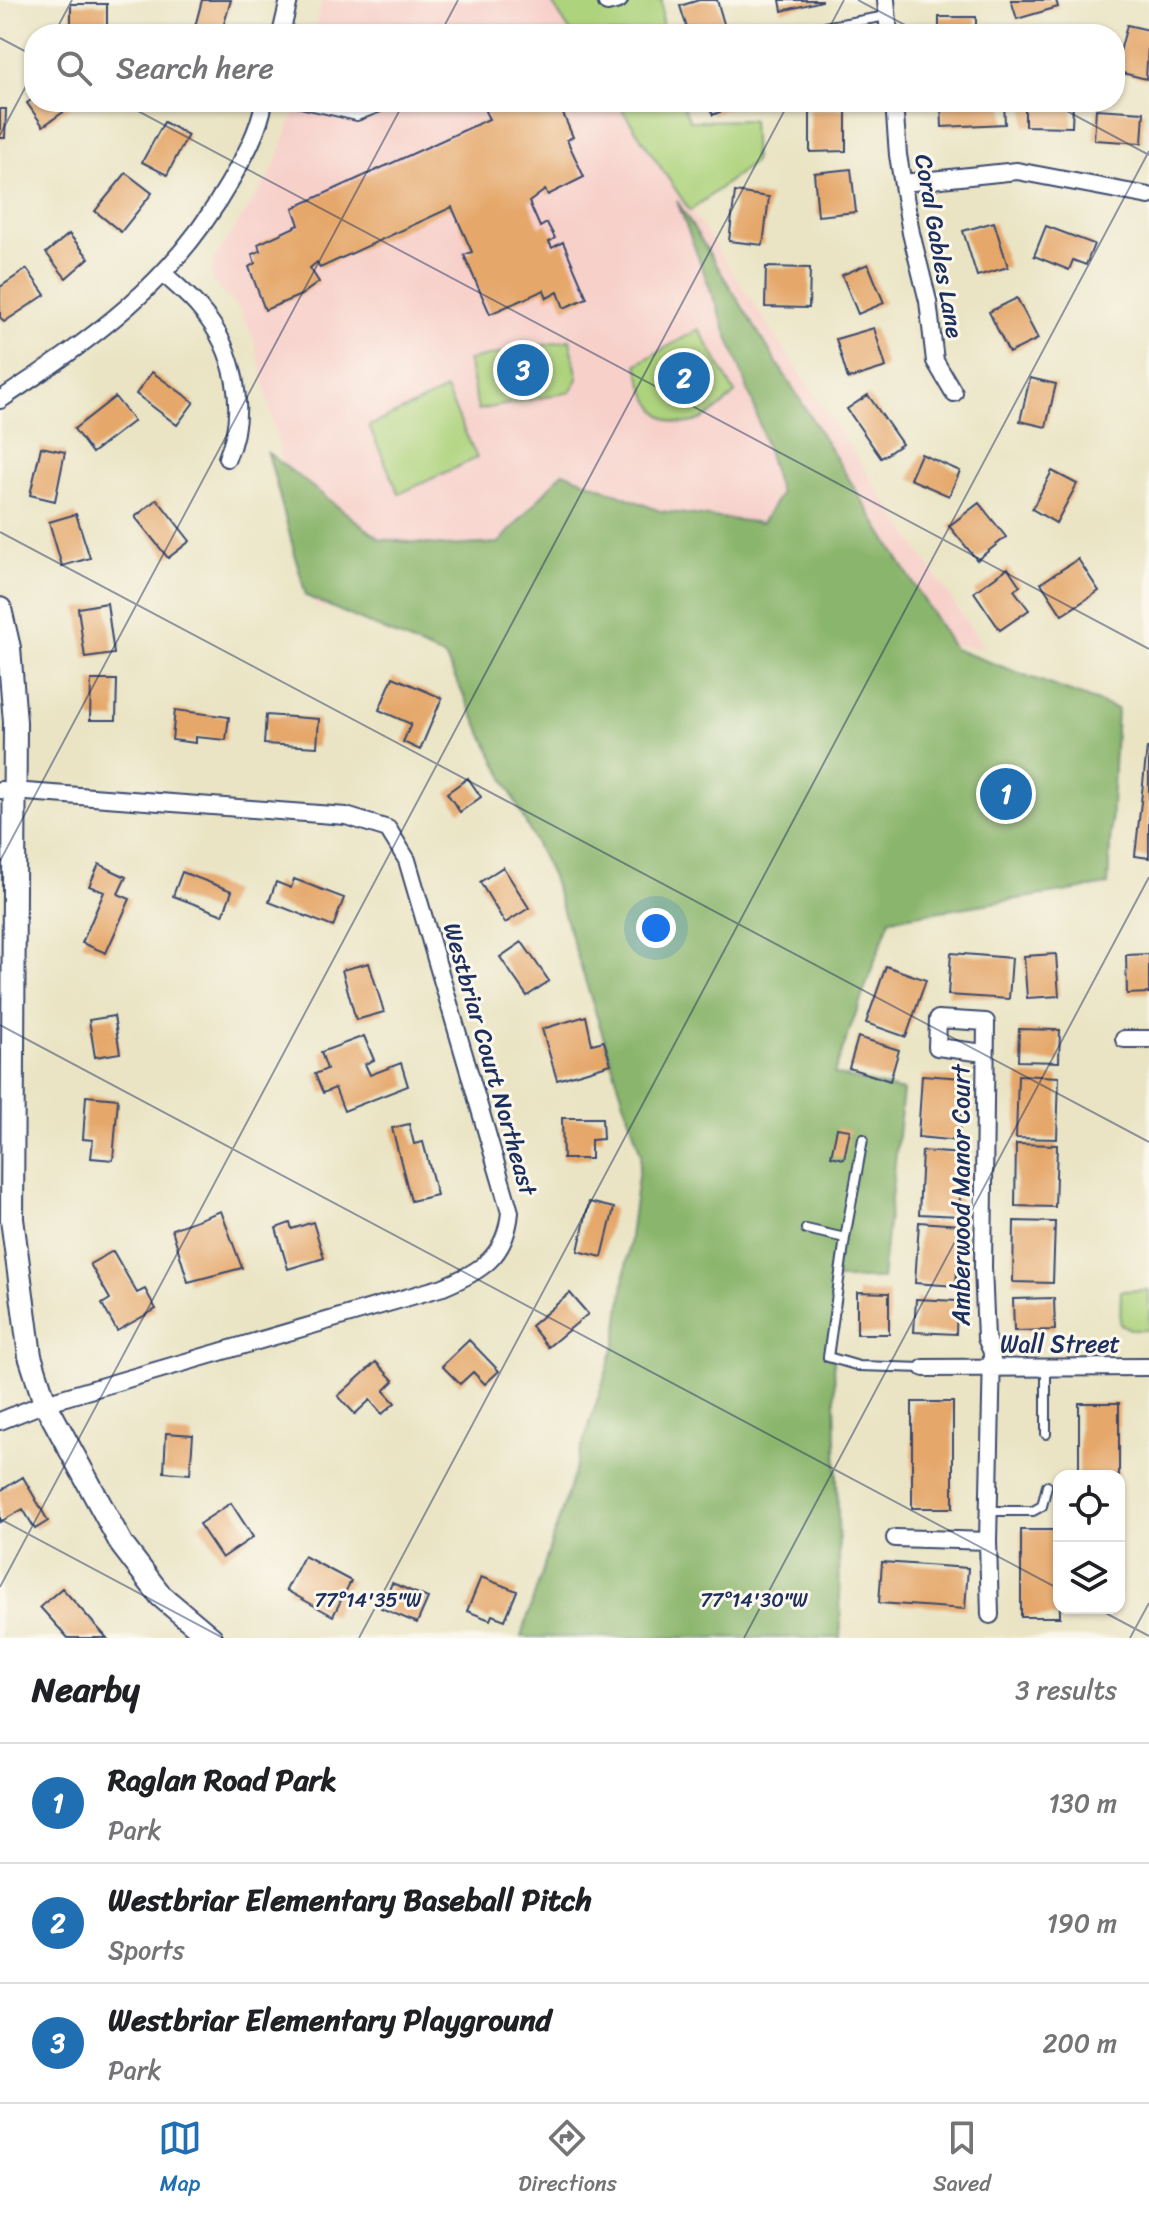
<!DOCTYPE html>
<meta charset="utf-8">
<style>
body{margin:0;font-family:Sriracha,sans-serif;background:#f2f2f2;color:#202124}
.controls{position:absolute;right:24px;bottom:24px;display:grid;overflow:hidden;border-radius:16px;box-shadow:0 2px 6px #0004}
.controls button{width:72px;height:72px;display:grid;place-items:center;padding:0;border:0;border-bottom:2px solid #e0e0e0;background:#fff;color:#202124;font:40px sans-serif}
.you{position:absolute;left:656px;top:928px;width:28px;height:28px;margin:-20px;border:6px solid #fff;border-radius:50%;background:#1a73e8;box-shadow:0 0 0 12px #1a73e833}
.badge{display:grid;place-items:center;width:52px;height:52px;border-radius:50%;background:#1f6fb2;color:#fff;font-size:26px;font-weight:700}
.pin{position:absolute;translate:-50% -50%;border:4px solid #fff;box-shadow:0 2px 8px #0006}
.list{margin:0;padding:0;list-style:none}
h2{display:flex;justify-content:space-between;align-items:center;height:104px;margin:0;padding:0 32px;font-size:34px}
h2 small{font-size:26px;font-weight:400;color:#757577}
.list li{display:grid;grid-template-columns:52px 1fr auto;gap:24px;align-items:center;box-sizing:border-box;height:120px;padding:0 32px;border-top:2px solid #e0e0e0}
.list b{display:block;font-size:30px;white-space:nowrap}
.list p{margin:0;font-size:26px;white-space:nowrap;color:#757577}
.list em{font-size:26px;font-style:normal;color:#757577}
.icon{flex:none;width:44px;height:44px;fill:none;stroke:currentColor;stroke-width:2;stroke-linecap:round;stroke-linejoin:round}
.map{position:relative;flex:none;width:1149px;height:1638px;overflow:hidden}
.search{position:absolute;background:#fff;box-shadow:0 2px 6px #0004;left:24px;right:24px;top:24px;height:88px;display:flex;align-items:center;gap:20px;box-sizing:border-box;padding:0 28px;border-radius:32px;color:#757577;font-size:30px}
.sheet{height:464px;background:#fff}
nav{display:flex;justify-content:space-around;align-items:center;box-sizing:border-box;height:112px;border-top:2px solid #e0e0e0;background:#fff;font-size:22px;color:#757577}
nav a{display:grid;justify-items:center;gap:4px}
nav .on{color:#1f6fb2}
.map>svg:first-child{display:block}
.built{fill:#f7d0ca}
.green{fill:#aed37d;stroke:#64816e;stroke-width:2}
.forest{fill:#8ab56c;stroke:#527265;stroke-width:2}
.building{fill:#e5a76b}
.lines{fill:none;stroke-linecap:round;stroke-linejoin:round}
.service-casing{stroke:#3a4a6d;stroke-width:12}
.minor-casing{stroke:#3a4a6d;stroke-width:20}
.tertiary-casing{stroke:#3a4a6d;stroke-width:26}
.service{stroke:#fff;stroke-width:8}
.minor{stroke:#fff;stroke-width:16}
.tertiary{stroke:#fff;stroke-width:22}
.ticks{fill:none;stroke:#1b2f5e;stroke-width:2;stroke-opacity:0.45}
.labels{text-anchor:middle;stroke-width:6;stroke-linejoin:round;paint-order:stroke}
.street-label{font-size:24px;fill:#1b2f5e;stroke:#fbf7ec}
.ticks-label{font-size:20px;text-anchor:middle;fill:#1b2f5e;stroke:#fbf7ec;stroke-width:6;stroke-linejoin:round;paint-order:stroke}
</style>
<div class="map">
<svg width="1149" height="1638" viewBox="0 0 1149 1638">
<rect width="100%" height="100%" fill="#fbf7ec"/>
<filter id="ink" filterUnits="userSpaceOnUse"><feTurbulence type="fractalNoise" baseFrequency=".0125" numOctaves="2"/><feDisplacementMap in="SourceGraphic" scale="16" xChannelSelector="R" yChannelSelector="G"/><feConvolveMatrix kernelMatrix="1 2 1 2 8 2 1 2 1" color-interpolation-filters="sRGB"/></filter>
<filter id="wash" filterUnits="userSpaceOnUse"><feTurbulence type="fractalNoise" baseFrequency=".006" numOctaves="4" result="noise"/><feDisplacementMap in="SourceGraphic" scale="32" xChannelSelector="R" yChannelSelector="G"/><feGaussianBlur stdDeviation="1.8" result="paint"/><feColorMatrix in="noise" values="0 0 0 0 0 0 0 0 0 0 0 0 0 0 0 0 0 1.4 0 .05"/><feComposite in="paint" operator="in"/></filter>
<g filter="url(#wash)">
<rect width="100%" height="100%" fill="#eae4c4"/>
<!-- built -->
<path class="built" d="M322,0h229l22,34h-259z
M298,102h321l365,546 -669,-42 -61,-267 -15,-30 -25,-26 -3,-12 3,-11 59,-90z"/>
<!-- green -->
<path class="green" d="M550,0h112v34h-90z
M617,102h64l9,19 62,-1 2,42 -64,49z
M699,329l36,64c-47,50 -84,37 -98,-29z
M570,340l8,39 -8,13 -92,18 -10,-50z
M446,390l31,68 -78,36 -30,-68z
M1149,1290v40h-17l-12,-6 1,-33z"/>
<!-- forest -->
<path class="forest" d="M677,201l277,448 163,60 -9,176 -218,34 -56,155 69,17 -21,188h-50l9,359 -320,-1 95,-295 25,-188 -89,-277 -107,-220 -139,-61 -38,-143 112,86 67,7 52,-3 64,-71 97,39 102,12 18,-29 -27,-91z"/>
<g id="blocks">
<!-- building -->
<path class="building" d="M202,0h29l-10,34h-28z
M699,0h18l10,34h-38l-9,-28z
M780,0h42v1l-40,10z
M1011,0h45l2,7 -41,12z
M71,4h36v23h-6v7h-15v-6h-15z
M939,17h37v17h-37z
M1127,25l22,5 -3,49 -31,-8z
M34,98v4h44l-35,24 -16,-23z
M503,102h55l15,35 -6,3 17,37 -36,18 -3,-5 -16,12 11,25 7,-4 8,15 -6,4 3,6 11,-6 24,56 -23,10 -6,-16 -11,6 -3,-8 -54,24 -26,-59 8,-3 -20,-45 -132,61 -3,-6 -7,6 9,14 -18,13 -36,15 -16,-43 6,-4 -3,-9 8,-3 -2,-7 41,-19 -6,-17 196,-89 -4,-8z
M707,102h35l-29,13z
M1004,102l1,22 -63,3 -1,-24z
M1025,102h48l-1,25 -47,-1z
M0,109h6l-1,29h-5z
M810,109h36v42l-36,1z
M1096,109l48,3 -2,31 -48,-3z
M164,122l24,13 -21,40 -25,-13z
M851,169l5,43 -38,4 -4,-43z
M126,173l26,20 -31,39 -26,-21z
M735,192l34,5 -6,48 -34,-4z
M994,222l14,45 -31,9 -14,-45z
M1046,226l48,18 -8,21 -13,-5 -4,10 -35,-14z
M69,234l20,24 -23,20 -20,-25z
M868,264l16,39 -26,11 -16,-39z
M766,267l44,1 -1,40 -44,-1z
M27,269l18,26 -41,27 -4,-5v-30z
M1017,298l21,41 -29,14 -20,-41z
M874,328l12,39 -38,12 -12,-40z
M152,372l42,30 -17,23 -41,-31z
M1030,378l26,6 -10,43 -26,-6z
M868,395l34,49 -21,14 -34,-49z
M115,397l19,24 -42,32 -18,-24z
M41,447l24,5 -10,49 -25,-6z
M921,454l39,17 -11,25 -39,-17z
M1052,471l25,13 -21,39 -24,-14z
M157,499l33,42 -22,17 -33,-41z
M979,503l27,34 -29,23 -28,-34z
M76,514l14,44 -28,8 -13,-44z
M1078,559l21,32 -37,24 -21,-32z
M1008,568l12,18 -6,4 15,20 -29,20 -26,-38z
M107,603l7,51 -29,4 -7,-50z
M393,677l49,21 -22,52 -17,-8 8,-18 -32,-14z
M91,680h26l-1,40h-26z
M175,710l54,7 -3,23 -30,-3v6l-24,-3z
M266,715l53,4 -2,28 -53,-3z
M1147,748h2v110l-14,-2z
M468,778l13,19 -21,15 -13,-19z
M99,864l27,13 -8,17 12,5 -24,54 -24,-10 22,-51 -15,-6z
M503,867l26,41 -24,15 -25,-41z
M182,872l50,19 -9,24 -50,-19z
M294,879l50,19 -11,29 -64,-25 7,-20 15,6z
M522,942l27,39 -22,15 -27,-39z
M951,953l61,5 -3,41 -61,-4z
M1056,954l3,42 -32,2 -3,-42z
M1149,954v39l-22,1 -1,-39z
M369,963l15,49 -28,8 -14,-50z
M886,966l40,14 -20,57 -40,-14z
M114,1016l6,37 -25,4 -6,-37z
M586,1016l6,28 12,-3 7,23 -54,16 -15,-51z
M1019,1029l41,1 -1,32 -41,-1z
M364,1036l10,24 -9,4 5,11 31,-12 7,23 -64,25 -9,-23 -12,5 -8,-19 12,-5 -6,-17z
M858,1037l41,13 -9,31 -41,-13z
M922,1075l41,3 -4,63 -41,-4z
M1018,1075l41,2 -2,62 -41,-1z
M86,1096l32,3 -5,61 -22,-2 2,-18 -10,-1z
M562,1118h40l1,21 -12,1v19h-28z
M409,1124l5,20 9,-2 14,53 -26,6 -19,-73z
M837,1128l13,2 -6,29 -13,-3z
M1016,1144l41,1 -2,62 -40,-1z
M922,1151l40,3 -3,62 -40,-2z
M589,1202l25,6 -12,49 -24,-6z
M221,1211l21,57 -54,14 -16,-53z
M1014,1221l41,1 -2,61 -40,-1z
M313,1222l11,36 -36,11 -12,-41 14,-5 2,6z
M919,1222l41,3 -4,61 -41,-3z
M113,1251l24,42 8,-4 11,20 -39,22 -15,-27 8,-5 -20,-35z
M857,1292l32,1v41h-32z
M570,1293l18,21 -40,33 -17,-21z
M1054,1298l1,32 -41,1 -1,-32z
M916,1299l41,2 -1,33 -42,-2z
M469,1340l30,31 -14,13 -12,-12 -13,12 -18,-18z
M376,1362l18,19 -10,10 11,12 -13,11 -12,-14 -15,14 -17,-18z
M912,1402h41v106h-41z
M1079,1403h40v73h-40z
M166,1433l27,2 -3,39 -26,-2z
M23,1477l25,44 -13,8 -12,-20 -23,13v-31z
M231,1503l22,34 -31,21 -23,-34z
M1021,1530h38l1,87h-39z
M304,1556l47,25 -18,35 -47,-26z
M882,1562l86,6 -3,41 -86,-6z
M481,1577l36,14 -12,29 -13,-5 -2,5 -23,-9z
M392,1583l36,15 -11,25 -36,-15z
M62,1588l45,50h-39l-28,-31z"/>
</g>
</g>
<g filter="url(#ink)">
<use href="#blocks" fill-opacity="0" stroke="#3a4a6d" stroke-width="2"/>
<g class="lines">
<!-- service casing -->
<g class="service-casing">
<path id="service" d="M784,34l103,-18
M296,102l61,14 36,-14
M806,1229l39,9 -17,119 31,9 65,2
M845,1238l18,-99
M1046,1368v66
M989,1511h44l9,-5 5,-20"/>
</g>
<!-- minor casing -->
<g class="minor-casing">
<path id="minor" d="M886,0l3,34
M607,3l12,-3
M281,34l8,-34
M894,102l4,53 13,78 17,68 7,60 19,32
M903,183l114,-12 132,25
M165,275c12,11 26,22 36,35 34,39 47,100 26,148
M0,400c93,-62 171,-115 228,-215 15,-26 31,-53 36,-83
M0,790l346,26 42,13 19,31 103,352c-4,44 -28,59 -67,75l-398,116 -45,18
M1124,1039h25
M924,1368l225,-1
M895,1538l93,3 4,-189 -6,-14 -3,-71 3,-245 -48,-3 -1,28 47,6
M988,1541l2,74"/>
</g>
<!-- tertiary casing -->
<g class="tertiary-casing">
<path id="tertiary" d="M0,609l9,39 6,74 -3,497 18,137 15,47 77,142 39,51 50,42"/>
</g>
<!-- service -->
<use href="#service" class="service"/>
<!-- minor -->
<use href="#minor" class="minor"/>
<!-- tertiary -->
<use href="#tertiary" class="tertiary"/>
</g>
</g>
<!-- ticks -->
<path class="ticks" d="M858,0l64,34M54,34l18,-34M440,34l18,-34M826,34l18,-34M0,38l34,18M121,102l1028,547M1050,102l99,53M0,135l34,-64M0,532l1149,610M0,861l404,-759M0,1025l1059,564M0,1519l223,119M0,1587l789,-1485M1096,1608l53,28M359,1638l790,-1487M744,1638l405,-761M1130,1638l19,-35"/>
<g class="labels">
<!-- street labels -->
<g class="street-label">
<text transform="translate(939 246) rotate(80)" y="8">Coral Gables Lane</text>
<text transform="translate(490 1059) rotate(74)" y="8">Westbriar Court Northeast</text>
<text transform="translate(961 1195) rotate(-90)" y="8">Amberwood Manor Court</text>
<text x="1060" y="1352">Wall Street</text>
</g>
</g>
<g class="ticks-label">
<text x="368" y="1607">77°14'35"W</text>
<text x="754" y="1607">77°14'30"W</text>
</g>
</svg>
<div class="controls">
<button><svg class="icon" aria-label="locate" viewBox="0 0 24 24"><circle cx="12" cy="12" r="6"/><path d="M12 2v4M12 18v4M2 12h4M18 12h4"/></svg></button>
<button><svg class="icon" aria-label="layers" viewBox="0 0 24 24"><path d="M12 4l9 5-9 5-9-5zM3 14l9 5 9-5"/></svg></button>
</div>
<div class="you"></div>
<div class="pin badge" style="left:1006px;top:794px">1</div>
<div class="pin badge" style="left:684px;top:378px">2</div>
<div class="pin badge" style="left:523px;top:370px">3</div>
<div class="search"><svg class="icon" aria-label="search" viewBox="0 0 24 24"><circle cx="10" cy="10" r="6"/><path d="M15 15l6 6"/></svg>Search here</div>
</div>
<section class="sheet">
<h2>Nearby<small>3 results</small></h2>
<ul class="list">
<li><span class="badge">1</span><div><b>Raglan Road Park</b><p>Park</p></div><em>130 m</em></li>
<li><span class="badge">2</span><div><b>Westbriar Elementary Baseball Pitch</b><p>Sports</p></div><em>190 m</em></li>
<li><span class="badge">3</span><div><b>Westbriar Elementary Playground</b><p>Park</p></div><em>200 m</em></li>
</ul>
</section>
<nav>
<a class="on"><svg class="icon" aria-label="map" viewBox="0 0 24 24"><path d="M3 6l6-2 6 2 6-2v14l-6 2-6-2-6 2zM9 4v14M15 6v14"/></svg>Map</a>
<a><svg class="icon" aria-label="directions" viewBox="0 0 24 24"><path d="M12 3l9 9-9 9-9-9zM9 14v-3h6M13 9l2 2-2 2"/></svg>Directions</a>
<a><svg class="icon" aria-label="saved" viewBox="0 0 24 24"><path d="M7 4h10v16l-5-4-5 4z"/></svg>Saved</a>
</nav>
